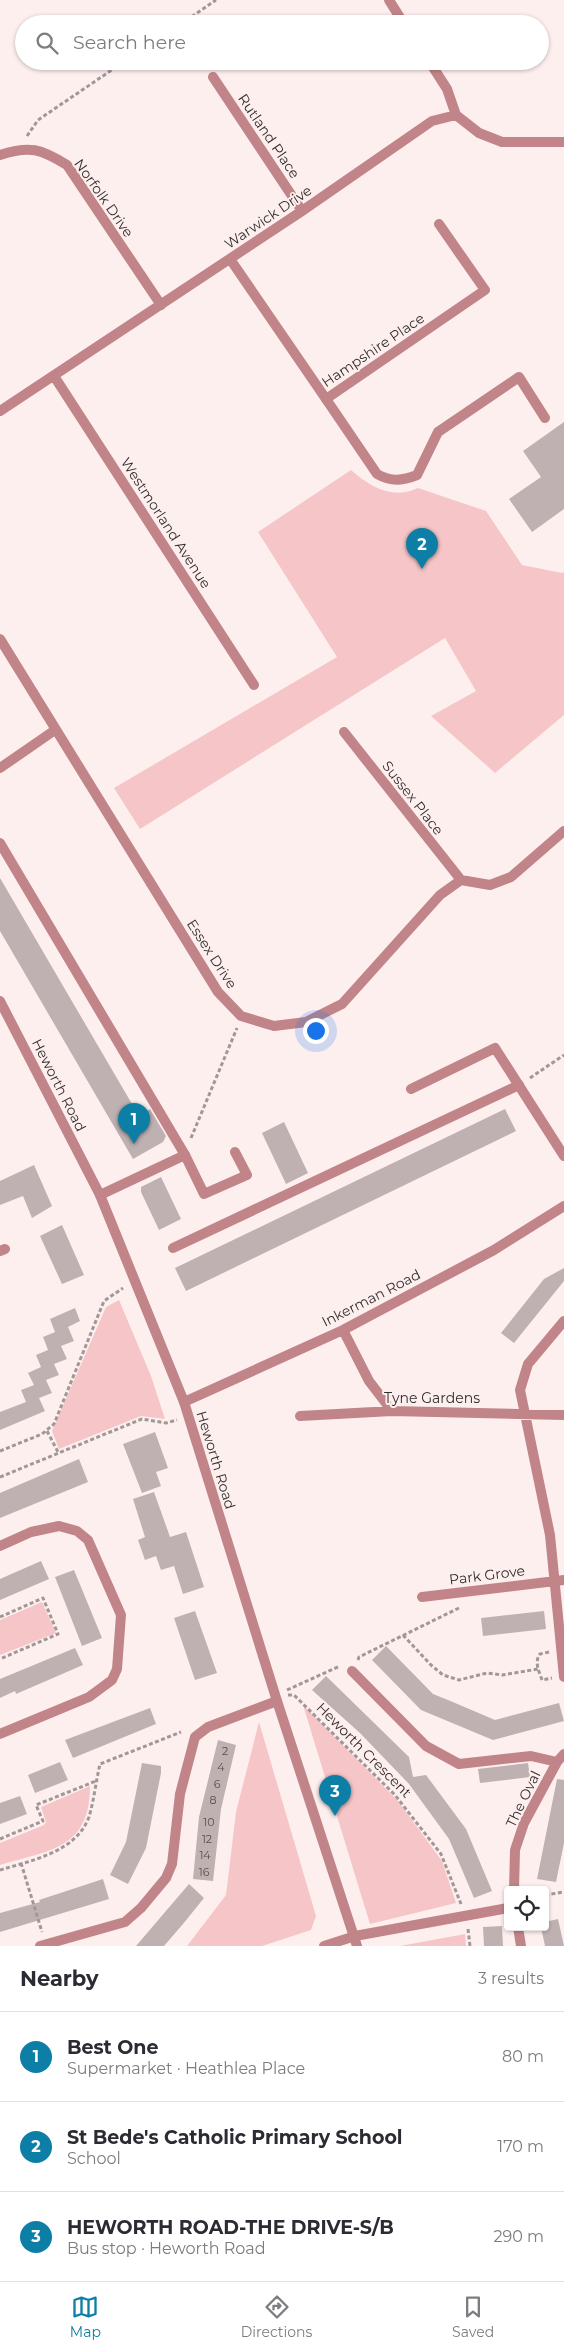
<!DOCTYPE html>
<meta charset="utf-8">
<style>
body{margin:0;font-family:Montserrat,sans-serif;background:#f7f7f7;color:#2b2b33}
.controls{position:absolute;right:15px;bottom:15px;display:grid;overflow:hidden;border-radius:5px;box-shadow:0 1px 4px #0004}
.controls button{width:45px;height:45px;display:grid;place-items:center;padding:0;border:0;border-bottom:1px solid #e1e1e2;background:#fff;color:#2b2b33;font:25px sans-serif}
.you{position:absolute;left:315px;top:1030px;width:18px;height:18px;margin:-12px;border:4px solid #fff;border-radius:50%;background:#1a73e8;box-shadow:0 0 0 8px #1a73e833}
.badge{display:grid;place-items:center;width:32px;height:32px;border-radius:50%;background:#0d7fa7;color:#fff;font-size:16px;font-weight:700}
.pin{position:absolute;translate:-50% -41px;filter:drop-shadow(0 1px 2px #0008)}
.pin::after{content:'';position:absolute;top:26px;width:18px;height:15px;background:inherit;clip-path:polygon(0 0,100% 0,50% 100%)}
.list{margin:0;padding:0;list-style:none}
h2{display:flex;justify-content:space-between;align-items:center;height:65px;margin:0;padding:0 20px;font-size:21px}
h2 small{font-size:16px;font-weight:400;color:#7c7c81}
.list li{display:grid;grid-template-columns:32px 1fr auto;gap:15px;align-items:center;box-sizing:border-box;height:90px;padding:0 20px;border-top:1px solid #e1e1e2}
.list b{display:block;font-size:19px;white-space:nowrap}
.list p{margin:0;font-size:16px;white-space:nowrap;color:#7c7c81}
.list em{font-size:16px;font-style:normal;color:#7c7c81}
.icon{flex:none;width:28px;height:28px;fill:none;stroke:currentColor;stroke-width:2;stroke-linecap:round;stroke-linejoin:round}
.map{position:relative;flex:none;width:564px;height:1946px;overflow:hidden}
.search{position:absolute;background:#fff;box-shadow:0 1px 4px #0004;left:15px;right:15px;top:15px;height:55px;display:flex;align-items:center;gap:12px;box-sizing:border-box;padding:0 18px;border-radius:28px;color:#7c7c81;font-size:19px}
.sheet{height:335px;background:#fff}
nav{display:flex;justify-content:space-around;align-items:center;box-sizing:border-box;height:70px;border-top:1px solid #e1e1e2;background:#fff;font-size:14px;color:#7c7c81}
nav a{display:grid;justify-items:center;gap:2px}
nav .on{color:#0d7fa7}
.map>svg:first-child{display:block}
.green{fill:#f6c5c7}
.building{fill:#bfb1b1}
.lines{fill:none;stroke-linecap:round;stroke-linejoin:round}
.path{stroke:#a19797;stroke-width:3;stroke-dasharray:4 2.5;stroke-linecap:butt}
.service{stroke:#c18589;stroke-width:10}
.minor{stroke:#c18589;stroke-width:10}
.tertiary{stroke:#c18589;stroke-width:10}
.labels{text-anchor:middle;stroke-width:4;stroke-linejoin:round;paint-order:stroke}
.number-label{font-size:11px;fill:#564f4f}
.street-label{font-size:14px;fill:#332e2e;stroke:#feefef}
</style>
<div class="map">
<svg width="564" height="1946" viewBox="0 0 564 1946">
<rect width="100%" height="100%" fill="#feefef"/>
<!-- green -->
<path class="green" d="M351,470c19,17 42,30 67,18l68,23 36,54 40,8 2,-1v143l-69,58 -64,-57 45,-25 -31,-53 -305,191 -26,-41 223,-131 -79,-125z
M119,1300l32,76 14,43 -24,-3 -82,33 -7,-18 54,-124z
M42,1602l14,31 -56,22v-35z
M303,1705l95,96 44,60 14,42 -86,21z
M259,1722l57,194 -5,14 -49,16h-75l39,-51 10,-83z
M90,1786c0,63 -40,64 -90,79v-22l44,-18 2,-3 -5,-15z
M465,1934l1,12h-66z"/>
<!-- building -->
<path class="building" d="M564,422v87l-32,23 -23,-33 32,-22 -18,-26z
M0,878l139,238 11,-7 16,27 -3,6 -30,17 -133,-228z
M505,1109l11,22 -330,160 -11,-23z
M284,1122l24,51 -22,11 -24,-51z
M34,1165l18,41 -20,12 -9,-22 -23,9v-24z
M161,1177l20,42 -22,11 -18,-38v-5z
M62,1225l22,50 -22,9 -22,-48z
M564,1268v13l-50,62 -13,-10 43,-54z
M75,1308l5,13 -12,6 6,14 -13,5 6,13 -13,5 5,11 -13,5 6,13 -13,5 6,13 -45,19v-18l26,-10 -5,-12 13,-5 -6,-12 13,-6 -5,-12 12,-5 -5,-13 12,-5 -5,-13z
M155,1432l13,36 -12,4 5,14 -19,7 -19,-49z
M79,1459l9,23 -88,36v-25z
M154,1492l16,45 16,-5 18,55 -21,7 -9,-28 -13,4 -5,-14 -11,4 -7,-20 7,-3 -12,-38z
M41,1561l8,18 -49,21v-21z
M74,1570l28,68 -20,8 -27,-69z
M195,1611l22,62 -22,7 -21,-62z
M544,1611l2,18 -63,7 -2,-18z
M386,1646l47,48 15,6 47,20 64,-17 5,18 -71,19 -72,-30 -49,-50z
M75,1648l8,17 -67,29 -1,-3 -15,7v-19z
M326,1676l83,81 4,20 13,-2 40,54 26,62 -18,7 -25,-59 -40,-55 -49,-51 -48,-43z
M150,1708l6,16 -83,34 -8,-18z
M218,1740l18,5 -15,64 -8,72 -20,-2 6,-62z
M60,1762l8,18 -33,13 -7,-18z
M142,1763l19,3v7l-15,75 -18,36 -18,-9 16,-33z
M528,1763l2,14 -50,6 -2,-14z
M557,1779l7,1v63l-8,39 -19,-3z
M20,1796l7,18 -27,10v-21z
M103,1879l6,20 -109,33v-19l40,-11 -1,-2z
M189,1884l15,14 -21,26 -19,22h-28z
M558,1919l6,27h-19l-4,-19h4v-5z
M502,1926l1,20h-19l-1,-19z"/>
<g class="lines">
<!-- path -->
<path class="path" d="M181,24l35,-24
M27,136l11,-16 87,-59
M530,1078l34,-23
M191,1138l46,-110
M47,1431l11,21
M0,1451l42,-17 12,-10 50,-123 19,-13
M0,1477l142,-58 24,4 11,-3
M0,1617l43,-19 15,36 -58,25
M403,1635l28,30 12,10 16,5 28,-7 15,2 36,-6
M549,1652l-9,2c-6,8 -1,17 2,26l10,-2
M358,1660l1,-3 102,-50
M287,1690l53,-24
M288,1695h6l101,100 46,59 20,50
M0,1839l43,-18 -7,-16 60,-24
M21,1863l21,69
M0,1870c33,-10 76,-18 89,-53 5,-17 7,-36 11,-53l81,-32
M545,1895l19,-3
M468,1929l2,17"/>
<!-- service -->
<path class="service" d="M326,399l51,75c14,8 25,7 40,1l21,-43 81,-55 26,41
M0,768l55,-38
M0,843l185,312
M173,1248l346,-163"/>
<!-- minor -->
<path class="minor" d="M389,0l15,24
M429,61l18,28 9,26
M213,77l89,134
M0,155c30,-10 41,-6 67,10l94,140
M230,259l96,140 159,-109 -46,-66
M54,376l200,309
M0,411l302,-200 130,-90 24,-6 23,18 23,9h62
M0,639l218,353 23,24 33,10 32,-4 36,-18 98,-109 21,-15 29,5 21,-8 53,-46
M344,732l117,148
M411,1089l84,-41 69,108
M100,1195l85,-40 19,39 43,-19 -12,-23
M0,1251l5,-2
M564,1321l-36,43 -8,26 30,145 14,142
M343,1330l26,51 23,30
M184,1402l159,-72 151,-80 70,-44
M300,1416l92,-5 172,4
M0,1546l31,-14 28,-6 18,5 11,9 33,75 -4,54 -5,11 -23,17 -89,37
M422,1597l142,-17
M352,1671l74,75 33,18 72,-8 26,6
M514,1890l1,-40 9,-27 33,-61 7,-8
M518,1927l3,19
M40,1946l85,-24 16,-14 25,-30 6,-14 8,-70 15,-57 13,-10 69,-26
M324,1946l31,-10 153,-28"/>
<!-- tertiary -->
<path class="tertiary" d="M0,1001l100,194 84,207 93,299 80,245"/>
</g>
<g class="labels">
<!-- number labels -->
<g class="number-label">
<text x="225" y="1755">2</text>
<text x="221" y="1771">4</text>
<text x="217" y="1788">6</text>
<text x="213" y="1804">8</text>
<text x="209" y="1826">10</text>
<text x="207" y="1843">12</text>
<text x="205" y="1859">14</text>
<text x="204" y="1876">16</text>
</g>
<!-- street labels -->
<g class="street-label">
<text transform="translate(269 136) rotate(56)" y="5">Rutland Place</text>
<text transform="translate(104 198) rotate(55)" y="5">Norfolk Drive</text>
<text transform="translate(268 217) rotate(-34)" y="5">Warwick Drive</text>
<text transform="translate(373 350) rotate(-34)" y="5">Hampshire Place</text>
<text transform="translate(166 523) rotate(57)" y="5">Westmorland Avenue</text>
<text transform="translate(413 798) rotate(52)" y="5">Sussex Place</text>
<text transform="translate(212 954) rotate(57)" y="5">Essex Drive</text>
<text transform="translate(59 1085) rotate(63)" y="5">Heworth Road</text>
<text transform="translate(371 1298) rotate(-27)" y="5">Inkerman Road</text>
<text x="432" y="1403">Tyne Gardens</text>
<text transform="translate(216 1460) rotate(73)" y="5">Heworth Road</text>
<text transform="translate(487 1575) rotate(-7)" y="5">Park Grove</text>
<text transform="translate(364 1750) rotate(45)" y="5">Heworth Crescent</text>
<text transform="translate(523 1799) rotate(-64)" y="5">The Oval</text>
</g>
</g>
</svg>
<div class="controls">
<button><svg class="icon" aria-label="locate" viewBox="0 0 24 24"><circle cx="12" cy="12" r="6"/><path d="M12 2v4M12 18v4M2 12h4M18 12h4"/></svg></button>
</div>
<div class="you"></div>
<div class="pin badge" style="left:134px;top:1144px">1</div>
<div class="pin badge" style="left:422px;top:569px">2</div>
<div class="pin badge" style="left:335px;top:1816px">3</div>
<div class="search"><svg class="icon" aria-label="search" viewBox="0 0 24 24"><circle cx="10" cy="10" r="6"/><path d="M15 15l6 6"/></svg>Search here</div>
</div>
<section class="sheet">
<h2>Nearby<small>3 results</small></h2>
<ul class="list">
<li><span class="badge">1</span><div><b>Best One</b><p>Supermarket · Heathlea Place</p></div><em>80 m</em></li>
<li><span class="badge">2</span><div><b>St Bede's Catholic Primary School</b><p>School</p></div><em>170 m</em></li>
<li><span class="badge">3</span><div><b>HEWORTH ROAD-THE DRIVE-S/B</b><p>Bus stop · Heworth Road</p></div><em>290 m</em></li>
</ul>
</section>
<nav>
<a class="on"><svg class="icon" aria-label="map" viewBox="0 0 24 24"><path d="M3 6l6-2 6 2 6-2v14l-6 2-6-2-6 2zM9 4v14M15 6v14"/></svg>Map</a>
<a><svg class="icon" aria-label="directions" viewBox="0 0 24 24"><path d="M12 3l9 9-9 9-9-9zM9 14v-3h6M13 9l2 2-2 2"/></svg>Directions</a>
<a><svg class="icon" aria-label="saved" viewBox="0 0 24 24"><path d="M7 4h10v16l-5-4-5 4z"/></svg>Saved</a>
</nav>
